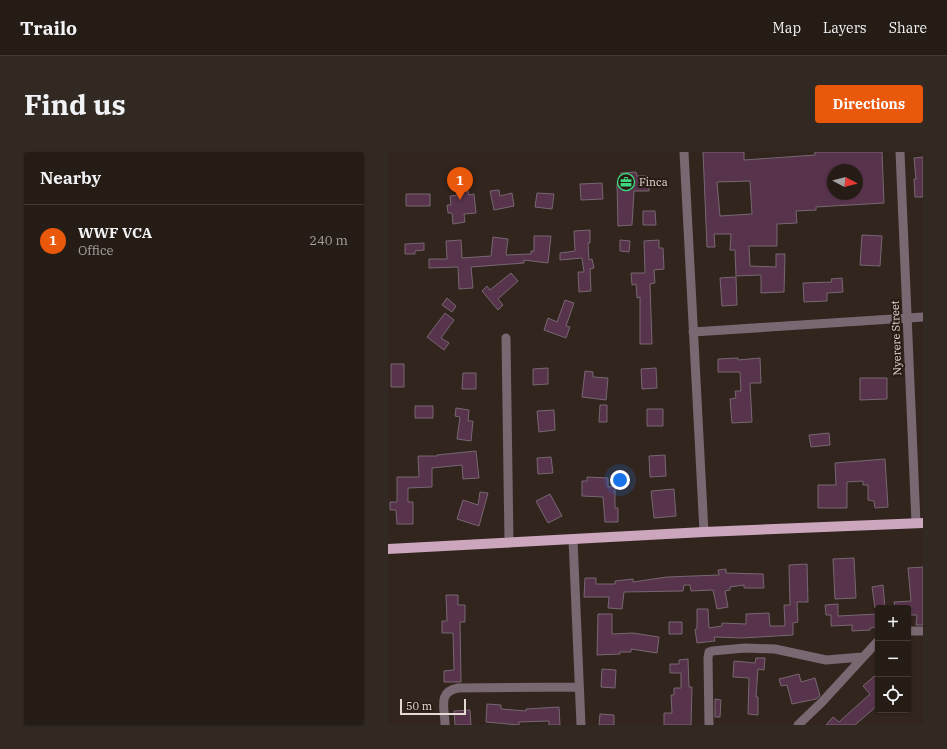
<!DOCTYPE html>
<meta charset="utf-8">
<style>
body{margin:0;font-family:"IBM Plex Serif",serif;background:#322923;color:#f1f3f6}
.controls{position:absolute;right:12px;bottom:12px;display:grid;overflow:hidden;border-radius:4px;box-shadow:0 1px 3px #0004}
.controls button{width:36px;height:36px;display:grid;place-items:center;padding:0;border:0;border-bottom:1px solid #423a35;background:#261c16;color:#f1f3f6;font:20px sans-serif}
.compass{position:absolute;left:439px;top:12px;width:36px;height:36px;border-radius:50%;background:#261c16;box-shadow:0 1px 3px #0004;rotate:97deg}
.scale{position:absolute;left:12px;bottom:10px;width:66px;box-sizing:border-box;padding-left:4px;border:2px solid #e3dad4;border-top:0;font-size:11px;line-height:14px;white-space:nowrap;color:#e3dad4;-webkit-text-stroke:3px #281b13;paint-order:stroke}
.you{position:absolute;left:232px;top:328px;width:14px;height:14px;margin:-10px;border:3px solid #fff;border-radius:50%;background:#1a73e8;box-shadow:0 0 0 6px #1a73e833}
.badge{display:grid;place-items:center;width:26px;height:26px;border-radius:50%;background:#ea580c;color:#fff;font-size:13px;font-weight:700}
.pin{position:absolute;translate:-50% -33px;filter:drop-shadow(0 1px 2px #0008)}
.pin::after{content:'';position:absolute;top:21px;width:14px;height:12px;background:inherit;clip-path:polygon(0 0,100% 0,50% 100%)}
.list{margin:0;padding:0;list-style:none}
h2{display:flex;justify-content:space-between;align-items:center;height:52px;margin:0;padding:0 16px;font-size:17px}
h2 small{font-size:13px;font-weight:400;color:#a4a1a1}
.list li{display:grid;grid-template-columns:26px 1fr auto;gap:12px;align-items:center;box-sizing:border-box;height:72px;padding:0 16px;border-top:1px solid #423a35}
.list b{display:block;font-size:15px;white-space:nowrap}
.list p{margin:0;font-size:13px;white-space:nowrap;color:#a4a1a1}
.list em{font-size:13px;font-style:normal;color:#a4a1a1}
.icon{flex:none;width:22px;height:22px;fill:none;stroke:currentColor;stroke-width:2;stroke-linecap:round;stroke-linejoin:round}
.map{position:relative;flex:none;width:535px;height:573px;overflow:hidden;border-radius:4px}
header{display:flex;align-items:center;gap:24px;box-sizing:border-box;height:56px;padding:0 20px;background:#261c16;border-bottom:1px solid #423a35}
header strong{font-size:19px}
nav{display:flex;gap:22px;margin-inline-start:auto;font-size:14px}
.intro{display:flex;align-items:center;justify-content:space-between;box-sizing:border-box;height:96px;padding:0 24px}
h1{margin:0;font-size:28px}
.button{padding:10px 18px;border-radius:4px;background:#ea580c;color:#fff;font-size:14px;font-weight:700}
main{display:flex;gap:24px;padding:0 24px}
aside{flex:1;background:#261c16;border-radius:4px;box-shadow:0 1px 3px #0004}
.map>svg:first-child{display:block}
.building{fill:#58344c;stroke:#776771;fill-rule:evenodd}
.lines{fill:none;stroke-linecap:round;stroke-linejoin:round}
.minor{stroke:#796772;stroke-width:9}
.major{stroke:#cba6bd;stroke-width:10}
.labels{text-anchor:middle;stroke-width:4;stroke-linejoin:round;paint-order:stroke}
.poi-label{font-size:11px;fill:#e3dad4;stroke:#281b13;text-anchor:start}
.street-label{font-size:11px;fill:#e3dad4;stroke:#281b13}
</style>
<header>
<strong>Trailo</strong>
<nav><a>Map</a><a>Layers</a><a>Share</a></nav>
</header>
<div class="intro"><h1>Find us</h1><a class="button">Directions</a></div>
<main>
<aside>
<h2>Nearby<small></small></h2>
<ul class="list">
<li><span class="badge">1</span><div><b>WWF VCA</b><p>Office</p></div><em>240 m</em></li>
</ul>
</aside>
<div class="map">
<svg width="535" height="573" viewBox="0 0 535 573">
<rect width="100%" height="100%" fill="#32251d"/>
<!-- building -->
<path class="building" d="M315,0h41v8l71,-5v-3h67l2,51 -68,4v3l-20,1 1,12 -20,1v22h-28l1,20 26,1v-13h9l-1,38 -23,1v-18l-25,1 -1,-26h-5l1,-16h-17l1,13h-8zM445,18h24v24h-24zM362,29l2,33 -32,2 -3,-34z
M535,5v40h-8l-1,-18h2l-2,-21z
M248,20l1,4h11l1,15h-15l-2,34 -14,1 -1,-42h4v-11z
M214,31l1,16 -22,1 -1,-16z
M111,38l1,6 12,-3 2,13 -20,4 -4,-19z
M80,39l1,4 5,-1 2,19 -12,1 1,8 -12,2 -1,-11h-4l-1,-8h4l-1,-9 9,-1 -1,-3z
M149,41l17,1 -2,15 -17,-2z
M18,42h24v12h-24z
M255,59h12l1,14h-13z
M202,78v13h-2l1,17 3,-1 2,9 -4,1 1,22 -12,1 -1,-20h6l-2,-14 -22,2v-7l15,-2 -1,-20z
M474,83l20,1 -2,30 -20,-1z
M146,84h17l-3,27 -24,-3v3l-53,4 2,21 -14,1 -1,-22 -29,1v-9h18l-1,-18 15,-1 1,18 29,-2 2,-19 15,2 -2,16 25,-1v-3h3z
M232,88l10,1 -1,11 -9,-1z
M271,88v8h4l1,21 -10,1 1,13 -5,1 2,60h-12v-47l-3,1 -1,-14 -4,1 -1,-12h14l-1,-32z
M36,91v7l-9,1v3h-10v-10z
M123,121l7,8 -20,18 5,6 -5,5 -16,-19 5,-5 3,4z
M348,125l1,28 -15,1 -2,-28z
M454,126l1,14 -16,1v8l-23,1 -1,-19 29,-1 -1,-3z
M59,146l9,8 -4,6 -10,-7z
M177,148l9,3 -8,23 4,1 -4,11 -22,-8 4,-12 9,4z
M57,161l9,7 -13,18 8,5 -5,7 -17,-13z
M350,206v2l22,-2 1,25h-11l2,39 -20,1 -2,-24 6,-1 -1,-7h6l-1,-19h-22v-13z
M3,212h13v23h-13z
M160,216v16l-15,1v-16z
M268,216l1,20 -15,1 -1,-20z
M197,219l8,1v5l15,1 -2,22 -24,-3z
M75,221h13v16h-14z
M472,226h27v21l-27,1z
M212,253h7v17h-8z
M27,254h18v12h-18z
M68,256l13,2 -1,11h5l-2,20 -14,-2 3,-22 -5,-1z
M259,257h16v17h-16z
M166,258l1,20 -16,2 -2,-21z
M441,281l1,12 -19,2 -2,-12z
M88,299l3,27 -16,1 -1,-14 -30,3v19l-24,1v14h5v22h-16l-1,-14h-6v-8h7v-25h22l-1,-21h19v-1z
M277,303l1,21 -16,1 -1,-21z
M163,305l2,16 -15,1 -1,-16z
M497,307l3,48 -13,1 -1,-7 -6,-1v-15h-5v-4l-16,1v26h-29v-23h18l-1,-22z
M199,325l21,1v9l7,-1v22h3v14h-13l-2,-25 -21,-1v-15h5z
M286,337l2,27 -22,2 -3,-27z
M92,340l8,1 -9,33 -22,-7 6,-19 15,5z
M162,342l12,22 -14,7 -12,-22z
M466,406l2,40 -21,1 -2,-40z
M419,412l1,38h-11l1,20 -5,1v12l-51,3 -28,-1 1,4 -18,2 -2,-14h2v-20h11l1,19 13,-2v-3l24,1v-10l23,-1 1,13h15l-1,-21h6l-1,-40z
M535,415v58h-7l1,-10h-9v-7h-13l-1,-6 17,-1 -3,-33z
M338,417v4l37,1 1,14h-20v-3l-14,2v3l-5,1 3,16 -11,2 -4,-19 -22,1 -1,-6h-6l-1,6 -59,1 -2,17 -14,-1 1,-11h-25l1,-19h11v6h19v-3l18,-2v3l34,-5 52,-2 -1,-5z
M495,433l2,23h-10l-3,-21z
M58,443h12v10h7v17h-5l1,60h-17v-11l10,-1 -1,-37h-11v-12h5z
M450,452v12l40,-2v13l-8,1v2l-18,1v-6l-21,1v-11h-5l-1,-10z
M210,462h14v20l21,-1 26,4 -2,16 -26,-4v3h-11v2l-23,1z
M281,470h13v12h-13z
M368,506h9l-1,12 -6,-1 -2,28h2v18l-10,-1 1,-36 -16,-1 1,-16 21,2z
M300,507l1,28h3l-1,38h-27v-12h8l-1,-18h3v-7h7v-15h-11v-9h9v-4z
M214,517l14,1 -1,18 -14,-1z
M490,521v32l-23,20h-29l7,-8 6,5 31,-28 -7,-8z
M411,522l2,8 14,-4 5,18 -4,3 -24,5 -5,-19 -6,1 -2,-7z
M327,547l6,1 -1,17h-5z
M99,552l14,1v4l25,2v-2l33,-2 1,18h-11v-4l-30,1v3l-33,-3z
M82,558l1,15h-16l-1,-14z
M212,562l14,1v10h-15z"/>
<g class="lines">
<!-- minor -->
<path class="minor" d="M296,0l20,380
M512,0l16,371
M305,180l230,-15
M118,186l3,205
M185,387l8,186
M520,479h15
M57,573c0,-17 -8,-33 13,-37l121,-1
M321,573l-1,-67 1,-6 3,-1 33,-3 30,1 51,11 36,-3
M410,573l24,-23 56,-61"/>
<!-- major -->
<path class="major" d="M0,397l316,-17 219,-9"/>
</g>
<!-- icons -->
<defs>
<g id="office-ring" transform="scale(0.9)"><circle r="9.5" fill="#281b13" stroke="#3dd77e" stroke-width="1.5"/><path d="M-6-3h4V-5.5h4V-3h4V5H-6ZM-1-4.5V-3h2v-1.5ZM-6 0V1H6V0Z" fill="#3dd77e"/></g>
</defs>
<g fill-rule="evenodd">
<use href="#office-ring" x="238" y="30"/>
</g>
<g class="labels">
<!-- poi labels -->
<g class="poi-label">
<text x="251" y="34">Finca</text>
</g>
<!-- street labels -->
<g class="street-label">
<text transform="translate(508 186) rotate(-92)" y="4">Nyerere Street</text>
</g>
</g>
</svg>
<div class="controls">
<button>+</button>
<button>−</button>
<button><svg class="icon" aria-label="locate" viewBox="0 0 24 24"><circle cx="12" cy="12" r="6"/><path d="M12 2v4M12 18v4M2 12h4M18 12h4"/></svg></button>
</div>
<svg class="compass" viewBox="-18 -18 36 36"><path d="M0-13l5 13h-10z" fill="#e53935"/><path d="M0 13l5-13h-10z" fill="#a4a1a1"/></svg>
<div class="scale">50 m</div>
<div class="you"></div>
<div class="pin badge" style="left:72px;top:48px">1</div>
</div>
</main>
